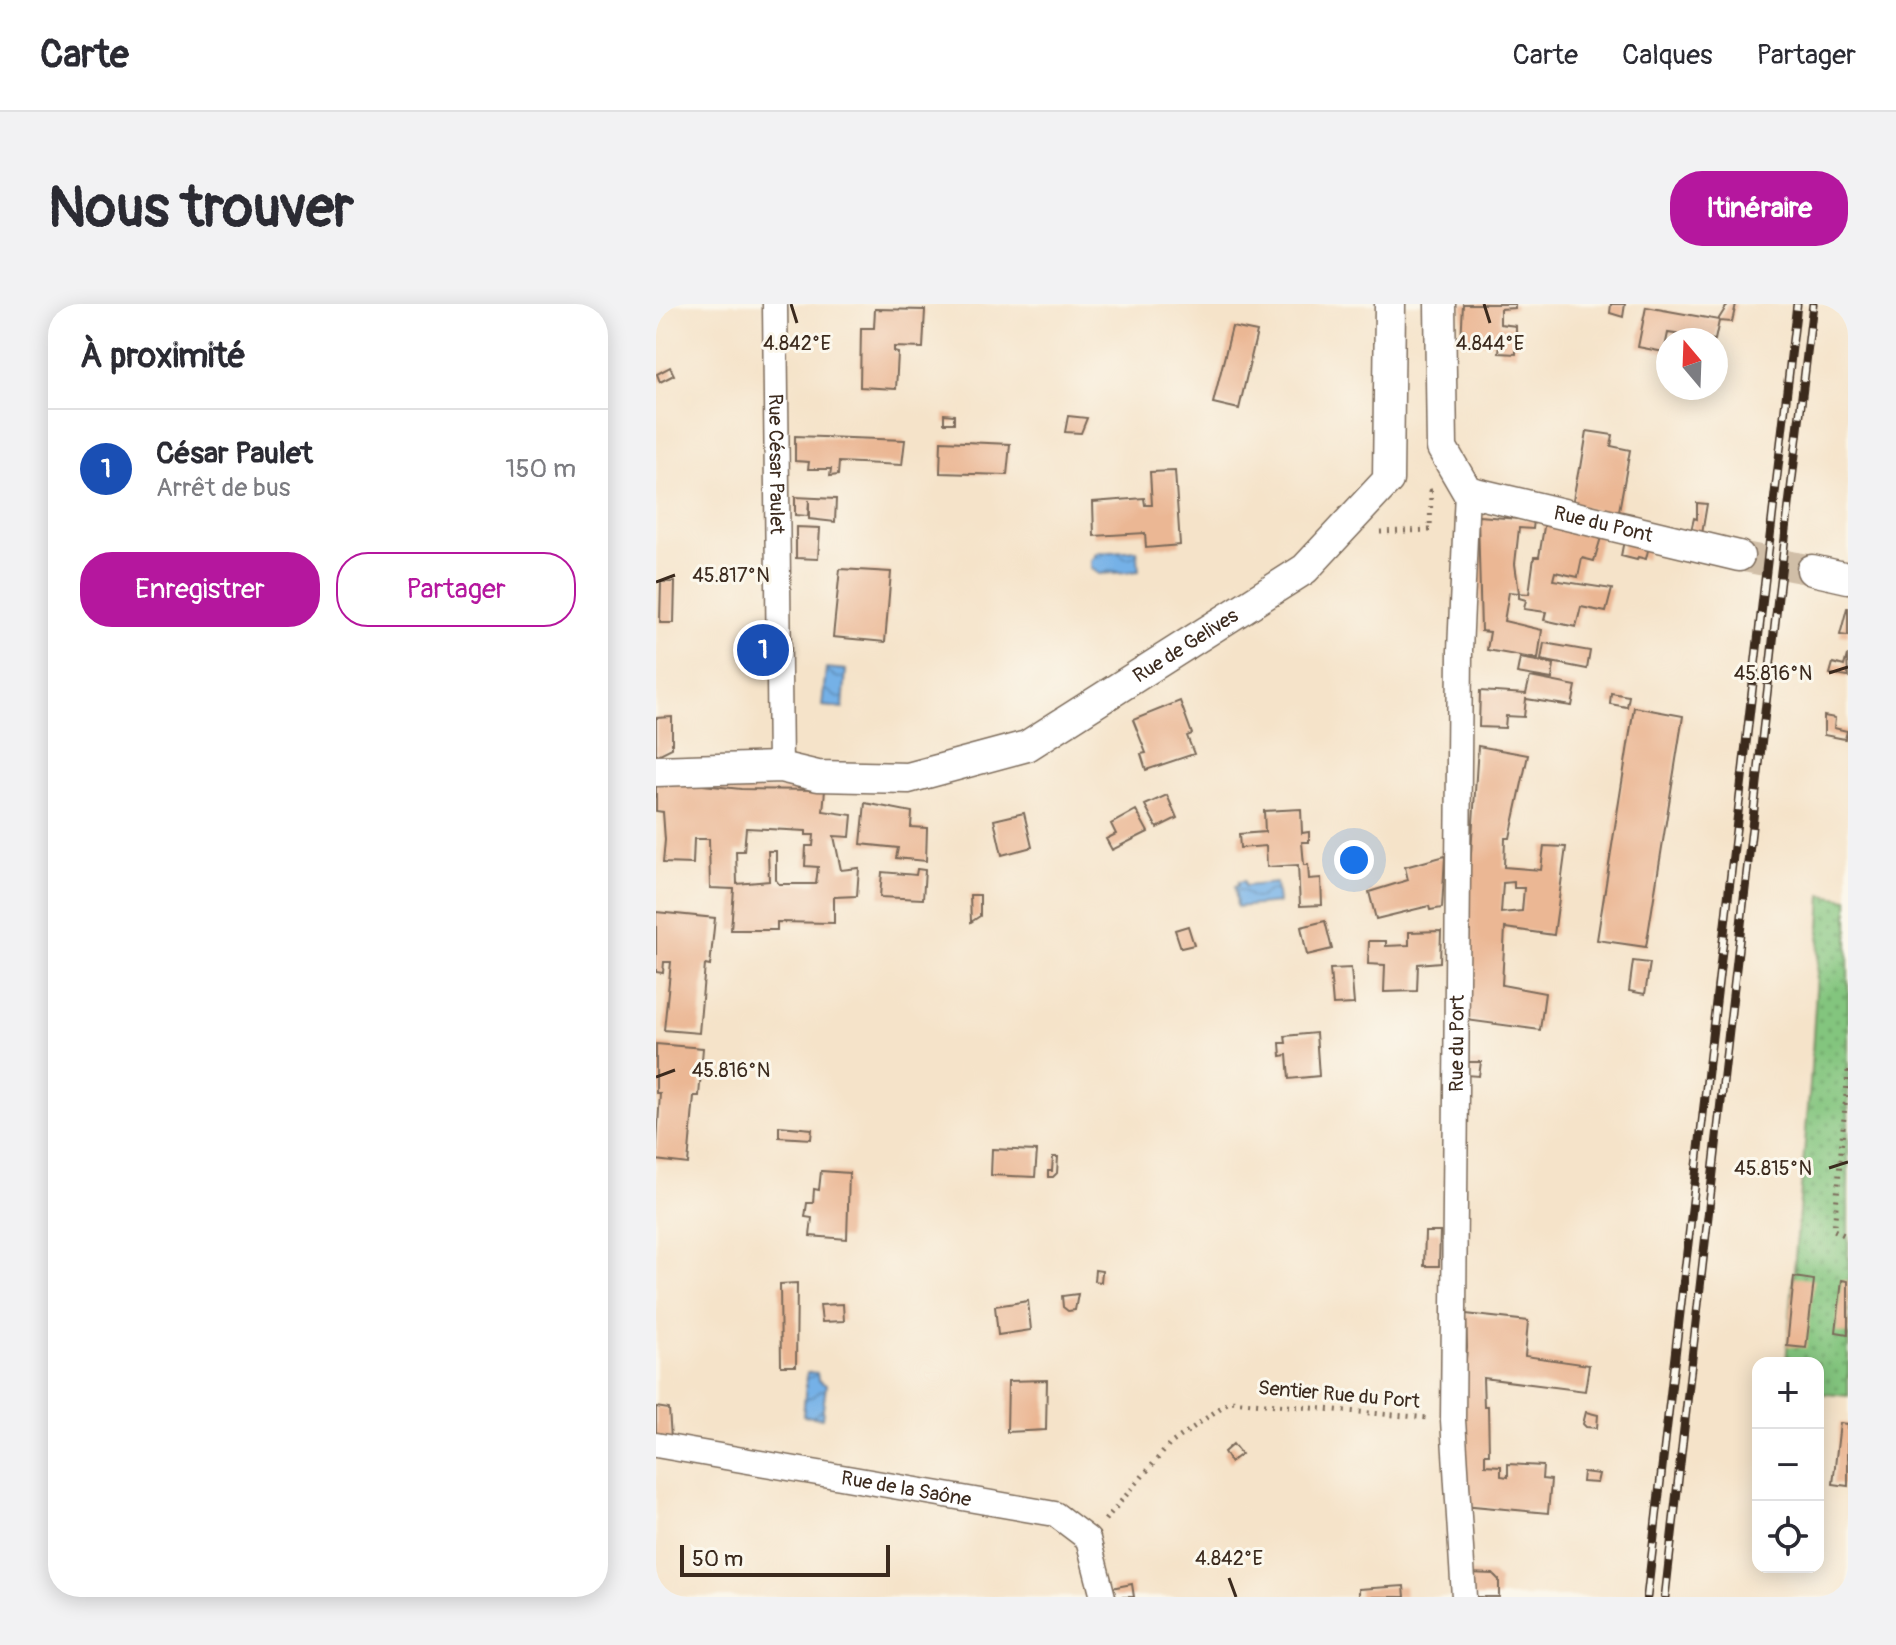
<!DOCTYPE html>
<html lang="fr">
<meta charset="utf-8">
<style>
body{margin:0;font-family:Pangolin,sans-serif;background:#f2f2f3;color:#2b2b33}
.controls{position:absolute;right:24px;bottom:24px;display:grid;overflow:hidden;border-radius:16px;box-shadow:0 4px 20px #0003}
.controls button{width:72px;height:72px;display:grid;place-items:center;padding:0;border:0;border-bottom:2px solid #e1e1e2;background:#fff;color:#2b2b33;font:40px sans-serif}
.compass{position:absolute;left:1000px;top:24px;width:72px;height:72px;border-radius:50%;background:#fff;box-shadow:0 4px 20px #0003;rotate:341deg}
.scale{position:absolute;left:24px;bottom:20px;width:210px;box-sizing:border-box;padding-left:8px;border:4px solid #3b2a1e;border-top:0;font-size:22px;line-height:28px;white-space:nowrap;color:#3b2a1e;-webkit-text-stroke:6px #fbf7ec;paint-order:stroke}
.you{position:absolute;left:698px;top:556px;width:28px;height:28px;margin:-20px;border:6px solid #fff;border-radius:50%;background:#1a73e8;box-shadow:0 0 0 12px #1a73e833}
.badge{display:grid;place-items:center;width:52px;height:52px;border-radius:50%;background:#b5179e;color:#fff;font-size:26px;font-weight:700}
.pin{position:absolute;translate:-50% -50%;border:4px solid #fff;box-shadow:0 2px 8px #0006}
.list{margin:0;padding:0;list-style:none}
h2{display:flex;justify-content:space-between;align-items:center;height:104px;margin:0;padding:0 32px;font-size:34px}
h2 small{font-size:26px;font-weight:400;color:#7c7c81}
.list li{display:grid;grid-template-columns:52px 1fr auto;gap:24px;align-items:center;box-sizing:border-box;height:120px;padding:0 32px;border-top:2px solid #e1e1e2}
.list b{display:block;font-size:30px;white-space:nowrap}
.list p{margin:0;font-size:26px;white-space:nowrap;color:#7c7c81}
.list em{font-size:26px;font-style:normal;color:#7c7c81}
.actions{display:flex;gap:16px;padding:24px 32px}
.actions a{flex:1;padding:18px 0;border:2px solid #b5179e;border-radius:32px;text-align:center;font-size:28px;color:#b5179e}
.actions .main{background:#b5179e;color:#fff}
.icon{flex:none;width:44px;height:44px;fill:none;stroke:currentColor;stroke-width:2;stroke-linecap:round;stroke-linejoin:round}
.map{position:relative;flex:none;width:1192px;height:1293px;overflow:hidden;border-radius:32px}
header{display:flex;align-items:center;gap:48px;box-sizing:border-box;height:112px;padding:0 40px;background:#fff;border-bottom:2px solid #e1e1e2}
header strong{font-size:38px}
nav{display:flex;gap:44px;margin-inline-start:auto;font-size:28px}
.intro{display:flex;align-items:center;justify-content:space-between;box-sizing:border-box;height:192px;padding:0 48px}
h1{margin:0;font-size:56px}
.button{padding:20px 36px;border-radius:32px;background:#b5179e;color:#fff;font-size:28px;font-weight:700}
main{display:flex;gap:48px;padding:0 48px}
aside{flex:1;background:#fff;border-radius:32px;box-shadow:0 4px 20px #0003}
.map>svg:first-child{display:block}
.park{fill:url(#park-dots);stroke:#5f784e;stroke-width:2}
.water{fill:url(#water-waves);stroke:#586e82;stroke-width:2}
.building{fill:#ebb794;fill-rule:evenodd}
.lines{fill:none;stroke-linecap:round;stroke-linejoin:round}
.tertiary-tunnel{stroke:#d0bea7;stroke-width:30;stroke-dasharray:30 15;stroke-linecap:butt}
.minor-casing{stroke:#7c6b5a;stroke-width:27}
.tertiary-casing{stroke:#7c6b5a;stroke-width:33}
.path{stroke:#7c6b5a;stroke-width:5;stroke-dasharray:2 6;stroke-linecap:butt}
.minor{stroke:#fff;stroke-width:24}
.tertiary{stroke:#fff;stroke-width:30}
.rail-casing{stroke:#3b2a1e;stroke-width:9}
.rail{stroke:#fbf7ec;stroke-width:6;stroke-dasharray:18;stroke-linecap:butt}
.ticks{fill:none;stroke:#3b2a1e;stroke-width:3}
.labels{text-anchor:middle;stroke-width:6;stroke-linejoin:round;paint-order:stroke}
.street-label{font-size:20px;fill:#3b2a1e;stroke:#fbf7ec}
.ticks-label{font-size:20px;text-anchor:middle;fill:#3b2a1e;stroke:#fbf7ec;stroke-width:6;stroke-linejoin:round;paint-order:stroke}
</style>
<header>
<strong>Carte</strong>
<nav><a>Carte</a><a>Calques</a><a>Partager</a></nav>
</header>
<div class="intro"><h1>Nous trouver</h1><a class="button">Itinéraire</a></div>
<main>
<aside>
<h2>À proximité<small></small></h2>
<ul class="list">
<li><span class="badge" style="background:#1a4fb4">1</span><div><b>César Paulet</b><p>Arrêt de bus</p></div><em>150 m</em></li>
</ul>
<div class="actions"><a class="main">Enregistrer</a><a>Partager</a></div>
</aside>
<div class="map">
<svg width="1192" height="1293" viewBox="0 0 1192 1293">
<defs>
<pattern id="park-dots" width="8" height="8" patternUnits="userSpaceOnUse" patternTransform="scale(2)"><rect width="8" height="8" fill="#83c57e"/><path d="M2 2h.1M6 6h.1" fill="none" stroke="#6ca067" stroke-width="1.8" stroke-linecap="round"/></pattern>
<pattern id="water-waves" width="16" height="10" patternUnits="userSpaceOnUse" patternTransform="scale(2)"><rect width="16" height="10" fill="#75b1e7"/><path d="M0 5q4-4 8 0t8 0" fill="none" stroke="#6190bb"/></pattern>
</defs>
<rect width="100%" height="100%" fill="#fbf7ec"/>
<filter id="ink" filterUnits="userSpaceOnUse"><feTurbulence type="fractalNoise" baseFrequency=".0125" numOctaves="2"/><feDisplacementMap in="SourceGraphic" scale="16" xChannelSelector="R" yChannelSelector="G"/><feConvolveMatrix kernelMatrix="1 2 1 2 8 2 1 2 1" color-interpolation-filters="sRGB"/></filter>
<filter id="wash" filterUnits="userSpaceOnUse"><feTurbulence type="fractalNoise" baseFrequency=".006" numOctaves="4" result="noise"/><feDisplacementMap in="SourceGraphic" scale="32" xChannelSelector="R" yChannelSelector="G"/><feGaussianBlur stdDeviation="1.8" result="paint"/><feColorMatrix in="noise" values="0 0 0 0 0 0 0 0 0 0 0 0 0 0 0 0 0 1.4 0 .05"/><feComposite in="paint" operator="in"/></filter>
<g filter="url(#wash)">
<rect width="100%" height="100%" fill="#f5e3c9"/>
<!-- park -->
<path class="park" d="M1166,591l26,4v497l-30,-3v-30h-32l24,-279z"/>
<!-- water -->
<path class="water" d="M481,246l2,21 -40,3 -8,-7v-7l6,-7z
M170,364l20,2 -3,38 -21,-2z
M588,577l1,5 31,-3 2,20 -41,4 -2,-21h3v-4z
M151,1068l10,1 1,7 8,5 -4,33 -19,-2z"/>
<g id="blocks">
<!-- building -->
<path class="building" d="M807,0h52v4l-15,1v15l16,2v28l-17,-1 1,-10h-39z
M955,0h14l-2,13 -13,-4z
M1072,0h8l-4,18 -13,-1 -4,19 -47,-7 -4,19 -26,-5 8,-40 72,13z
M219,5l50,1 -2,38 -29,-1v5l4,1 -2,36 -36,-2 1,-59h13z
M576,23l25,5 -18,77 -26,-6z
M14,63l4,8 -14,7 -3,-8z
M288,110l10,1v8h-10z
M412,112l19,2 -6,15 -16,-1z
M931,127l26,4 -2,11 19,4 -11,61 14,3 -1,4 -60,-13 7,-37h2z
M139,132l110,4 -3,25 -63,-3 -1,13 -8,1 1,-7h-23l1,-7 -14,-1z
M285,137l69,3 -3,31 -67,-2z
M519,167l5,74 -34,3 -1,-15 -51,3 -1,-34 51,-4 1,7h7l-2,-33z
M139,193l41,2 -1,23 -26,-3v-19l-1,16 -13,-1z
M1041,199l10,1 -5,30 -11,-3 3,-13 3,1z
M822,212l56,4 -1,9 -14,-1 -4,36 4,29 -10,-1 -5,29 38,9 -4,29 -51,-9 3,-18 -9,-1z
M889,217l57,13 -8,27 -12,-3 -4,19 -23,-5 -2,8 59,9 -6,23 -25,-5 -5,20 -32,-7 2,-8 -22,-3 2,-9 -7,-2v-5l10,1 5,-37h5z
M140,223l24,1 -2,31 -22,-1z
M968,236l25,6 -3,13 -8,-2 -1,3 -16,-4z
M184,265l51,3 -6,70 -52,-5z
M5,278h14l-1,41h-14z
M1191,304h1v28l-8,-1z
M888,339l46,8 -3,18 -46,-9z
M1191,351l1,22 -18,-3 3,-11 11,3z
M864,354l34,6 -2,15 -35,-6z
M874,373l46,9 -4,20 -46,-7 -2,18 -18,-1 -1,12 -26,-1 1,-36 46,3z
M955,389l18,3 -2,11 -17,-3z
M524,397l12,33 -5,2 7,18 -48,16 -5,-16 5,-1 -13,-33z
M978,403l49,9 -37,231 -49,-7z
M1168,412l11,2 -1,10 13,3 -2,8 -21,-4z
M16,413v31l-16,8v-38z
M822,442l50,9 -18,83h-5l-1,29 37,3 3,-24 22,1 -12,88 -49,-7 -3,57 43,8 -5,37 -74,-10 3,-136zM858,578v6h10l-2,23 -21,2 2,-30z
M8,477l77,8 84,1 -2,21 29,4 -2,22 -16,-1 7,34 18,-2 -2,28 -23,1v26l-57,-1v8h-46l3,-41 -24,-1 -1,-49h-15l-1,25 -30,-1 2,-23 -2,-28 -7,-1v-27zM90,524l60,3v4h8l-1,11h-7l-1,20 13,1 -2,17h-37l-3,-4v-29h-8l1,30 -32,3 -1,-33h8z
M511,491l10,23 -20,10 -12,-23z
M209,499l47,9 -1,15 16,1 -1,33 -30,-3 2,-10 -37,-4z
M645,505l1,24 7,-1v10h-7l2,23h4l1,14 12,-1 1,27 -22,1 -2,-41 -31,2 -1,-21 -26,2 -1,-14 26,-2 -1,-21z
M480,506l12,22 -36,18 -6,-11 10,-5 -5,-10z
M368,509l8,34 -30,8 -8,-35z
M789,552l-3,52 -12,2 -1,-4 -53,13 -7,-27 39,-12 -3,-13z
M261,565l8,1 -2,29 -43,-2 2,-25 34,3z
M314,591h10v21l-9,6z
M0,608l59,6 -5,48 -5,-1 -6,68 -35,-3 7,-68h-7l-1,11 -7,-1z
M669,617l7,28 -25,6 -6,-28z
M532,622l6,19 -13,3 -6,-18z
M785,627l-1,31 -22,2 -1,27 -33,1 1,-27 -17,-1 1,-23h17v5l23,-1v-13z
M977,657l17,2 -5,31 -16,-3z
M695,664l3,36 -21,1 -3,-36z
M660,729l3,43 -30,3 -2,-24 -6,1 -1,-13h6l-1,-7z
M0,740l47,4 -4,48h-5l-6,68 -32,-4 4,-67h-4z
M809,758h16l-2,14 -13,-1z
M123,822l33,3 -1,10 -32,-2z
M336,845l45,2 -2,26 -44,-2z
M397,853h5l-1,16 -4,4h-5v-6h4z
M165,867l28,2 -2,66 -37,-3 2,-18 -7,-1 2,-14h6l1,-14 5,1z
M769,928h15l-1,34h-15z
M439,966l7,1 -1,11 -7,-1z
M1138,973l20,3 -8,68 -19,-2z
M1186,976l6,1v53l-12,-2z
M141,979l-1,83h-15l-1,-82z
M422,990l-3,16 -7,1 -5,-4 -1,-11z
M372,997l3,29 -33,5 -3,-29z
M187,1000l1,17 -22,1 -2,-17z
M810,1010l62,7 -3,35 64,9 -4,26 -102,-13 1,28h4l1,48h-4v11l16,1v10l7,1v-13l35,2 -1,13 9,1 -3,33 -85,-8 2,-91h-4l6,-66z
M391,1076l-1,50 -39,2 1,-51z
M0,1103l13,2 2,30 -15,-2z
M930,1108l12,3 -1,13 -11,-1 -3,-3z
M1184,1119l8,1v62l-15,-2z
M577,1140l8,10 -11,8 -6,-10z
M927,1168l16,2 -2,9 -15,-1z
M813,1269l24,1 6,6v17h-28z
M476,1280l2,13h-21l-2,-9z
M748,1282l1,11h-46v-8z"/>
</g>
</g>
<g filter="url(#ink)">
<use href="#blocks" fill-opacity="0" stroke="#7c6b5a" stroke-width="2"/>
<g class="lines">
<!-- tertiary-tunnel -->
<path class="tertiary-tunnel" d="M1083,252l73,14"/>
<!-- minor casing -->
<g class="minor-casing">
<g id="minor">
<path id="s1" d="M119,0l5,463"/>
<path id="s2" d="M0,1141l399,69 33,25 15,58"/>
<path id="s3" d="M808,1293l-11,-177 7,-769 7,-160"/>
</g>
</g>
<!-- tertiary casing -->
<g class="tertiary-casing">
<g id="tertiary">
<path id="s4" d="M784,0l2,144 25,43 272,65"/>
<path d="M1156,266l36,8"/>
<path id="s5" d="M0,467l124,-4 38,9 90,2 119,-32 278,-177 83,-89 2,-176"/>
</g>
</g>
<!-- path -->
<path class="path" d="M724,228l50,-2 1,-39h5
M1192,767l-14,159 14,7
M449,1216l65,-76 60,-43 199,17"/>
<!-- minor -->
<use href="#minor" class="minor"/>
<!-- tertiary -->
<use href="#tertiary" class="tertiary"/>
<!-- rail casing -->
<g class="rail-casing">
<path id="rail" d="M991,1293l150,-1293
M1009,1293l113,-1000 35,-293"/>
</g>
<!-- rail -->
<use href="#rail" class="rail"/>
</g>
</g>
<!-- ticks -->
<path class="ticks" d="M135,0l6,19M828,0l6,19M0,278l19,-7M1173,369l19,-6M0,773l19,-7M1173,864l19,-6M573,1274l7,19"/>
<g class="labels">
<!-- street labels -->
<g class="street-label">
<text dy="7" stroke="none"><textPath href="#s1" startOffset="160">Rue César Paulet</textPath></text>
<text dy="7" stroke="none"><textPath href="#s4" startOffset="334">Rue du Pont</textPath></text>
<text dy="7" stroke="none"><textPath href="#s5" startOffset="564">Rue de Gelives</textPath></text>
<text dy="7" stroke="none"><textPath href="#s3" startOffset="554">Rue du Port</textPath></text>
<text transform="translate(683 1090) rotate(5)" y="7">Sentier Rue du Port</text>
<text dy="7" stroke="none"><textPath href="#s2" startOffset="254">Rue de la Saône</textPath></text>
</g>
</g>
<g class="ticks-label">
<text x="141" y="46">4.842°E</text>
<text x="834" y="46">4.844°E</text>
<text x="75" y="278">45.817°N</text>
<text x="1117" y="376">45.816°N</text>
<text x="75" y="773">45.816°N</text>
<text x="1117" y="871">45.815°N</text>
<text x="573" y="1261">4.842°E</text>
</g>
</svg>
<div class="controls">
<button>+</button>
<button>−</button>
<button><svg class="icon" aria-label="locate" viewBox="0 0 24 24"><circle cx="12" cy="12" r="6"/><path d="M12 2v4M12 18v4M2 12h4M18 12h4"/></svg></button>
</div>
<svg class="compass" viewBox="-18 -18 36 36"><path d="M0-13l5 13h-10z" fill="#e53935"/><path d="M0 13l5-13h-10z" fill="#7c7c81"/></svg>
<div class="scale">50 m</div>
<div class="you"></div>
<div class="pin badge" style="left:107px;top:346px;background:#1a4fb4">1</div>
</div>
</main>
